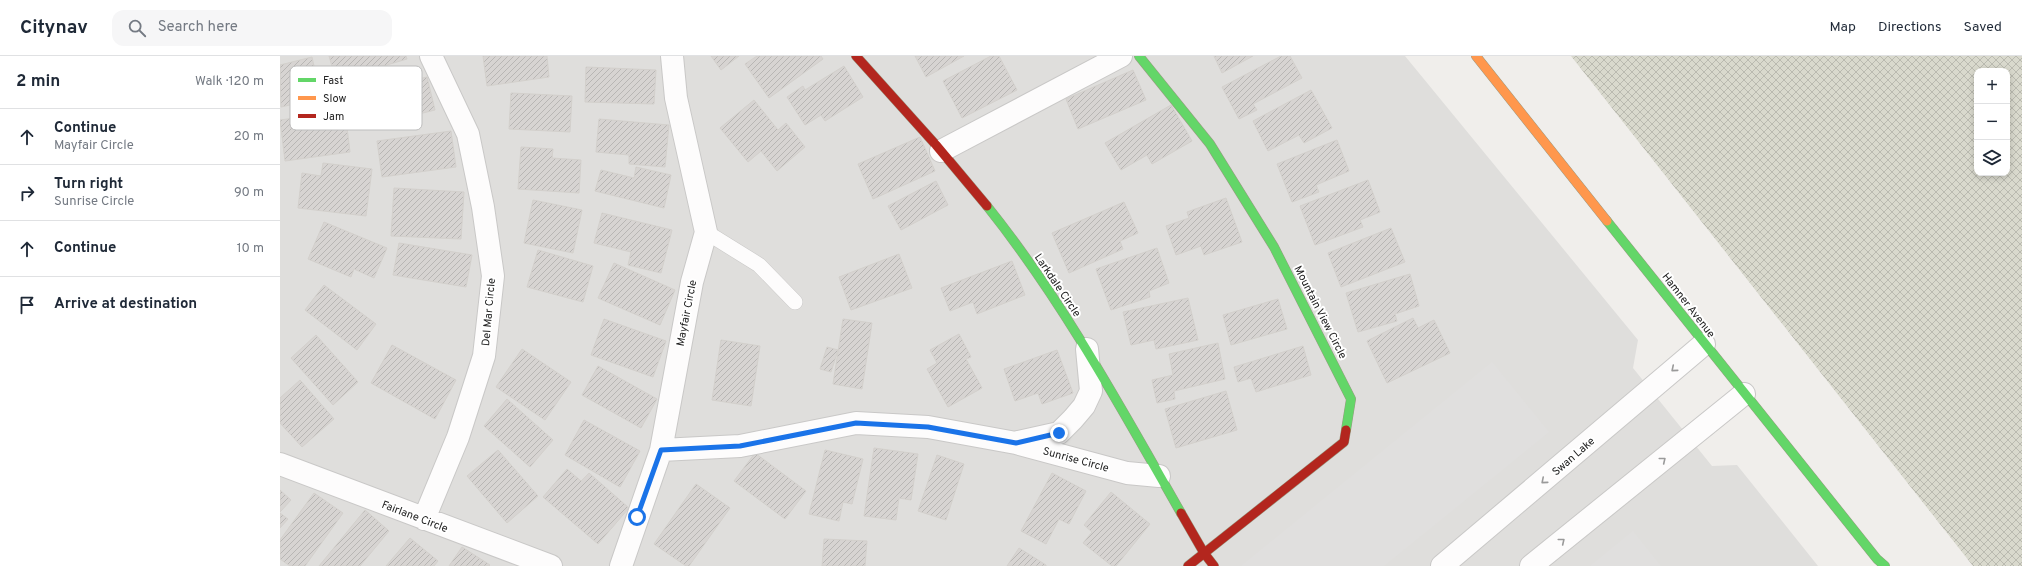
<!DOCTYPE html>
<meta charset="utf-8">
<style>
body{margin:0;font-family:Overpass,sans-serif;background:#f6f6f7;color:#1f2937}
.controls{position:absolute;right:12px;top:12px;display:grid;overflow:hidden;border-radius:8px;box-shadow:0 2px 6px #0003}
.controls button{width:36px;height:36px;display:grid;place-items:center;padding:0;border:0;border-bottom:1px solid #e0e1e3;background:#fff;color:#1f2937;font:20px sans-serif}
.stop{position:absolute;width:12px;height:12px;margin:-9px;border:3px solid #1a73e8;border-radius:50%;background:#fff}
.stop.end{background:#1a73e8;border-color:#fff;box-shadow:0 1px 4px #0008}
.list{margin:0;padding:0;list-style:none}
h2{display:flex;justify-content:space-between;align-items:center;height:52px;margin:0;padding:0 16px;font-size:17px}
h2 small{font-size:13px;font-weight:400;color:#747a83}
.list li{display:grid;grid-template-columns:26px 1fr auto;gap:12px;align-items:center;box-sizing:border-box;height:56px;padding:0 16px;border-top:1px solid #e0e1e3}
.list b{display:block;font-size:15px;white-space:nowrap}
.list p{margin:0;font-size:13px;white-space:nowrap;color:#747a83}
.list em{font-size:13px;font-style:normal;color:#747a83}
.icon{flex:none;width:22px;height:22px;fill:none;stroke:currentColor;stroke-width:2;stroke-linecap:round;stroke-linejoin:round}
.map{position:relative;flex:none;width:1742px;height:510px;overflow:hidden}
header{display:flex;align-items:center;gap:24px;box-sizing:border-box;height:56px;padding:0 20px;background:#fff;border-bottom:1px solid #e0e1e3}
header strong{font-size:19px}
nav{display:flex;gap:22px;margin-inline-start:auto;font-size:14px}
.search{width:280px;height:36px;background:#f6f6f7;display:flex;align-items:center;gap:10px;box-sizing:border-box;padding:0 14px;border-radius:12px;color:#747a83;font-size:15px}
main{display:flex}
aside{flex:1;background:#fff}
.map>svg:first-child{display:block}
.residential{fill:#dfdedc}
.construction{fill:url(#construction-cross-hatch);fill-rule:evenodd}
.parking{fill:#e0dfde}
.building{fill:url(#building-hatch);stroke:#d3d0cc}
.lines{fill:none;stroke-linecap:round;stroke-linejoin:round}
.lane-casing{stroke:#c9c8c7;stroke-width:16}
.street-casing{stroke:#c9c8c7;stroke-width:24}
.fast-casing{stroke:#999a82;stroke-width:10}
.slow-casing{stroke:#999a82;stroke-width:10}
.jam-casing{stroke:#999a82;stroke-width:10}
.lane{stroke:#fdfcfc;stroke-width:15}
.street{stroke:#fdfcfc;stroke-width:22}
.fast{stroke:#63d668;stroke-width:9}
.slow{stroke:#ff974d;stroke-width:9}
.jam{stroke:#b3261e;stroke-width:9}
.oneway{stroke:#9a9a9a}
.route{stroke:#1a73e8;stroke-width:5}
.labels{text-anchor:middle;stroke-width:4;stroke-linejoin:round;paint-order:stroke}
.street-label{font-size:11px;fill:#222;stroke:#fff}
.key{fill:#fff;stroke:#bdbdbd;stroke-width:1}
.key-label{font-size:11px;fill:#222}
</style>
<header>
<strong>Citynav</strong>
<div class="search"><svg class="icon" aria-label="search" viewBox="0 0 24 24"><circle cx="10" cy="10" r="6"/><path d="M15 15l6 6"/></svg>Search here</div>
<nav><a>Map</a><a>Directions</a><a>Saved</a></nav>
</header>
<main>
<aside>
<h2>2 min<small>Walk · 120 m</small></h2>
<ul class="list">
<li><svg class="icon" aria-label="ahead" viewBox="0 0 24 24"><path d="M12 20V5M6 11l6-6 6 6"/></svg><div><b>Continue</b><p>Mayfair Circle</p></div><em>20 m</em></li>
<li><svg class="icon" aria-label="right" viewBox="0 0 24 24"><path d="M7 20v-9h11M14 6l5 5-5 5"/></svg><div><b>Turn right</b><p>Sunrise Circle</p></div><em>90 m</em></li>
<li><svg class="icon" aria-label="ahead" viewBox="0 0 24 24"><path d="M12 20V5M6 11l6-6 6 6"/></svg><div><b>Continue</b></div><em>10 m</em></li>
<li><svg class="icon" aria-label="arrive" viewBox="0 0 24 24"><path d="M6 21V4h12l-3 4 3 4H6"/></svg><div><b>Arrive at destination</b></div></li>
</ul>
</aside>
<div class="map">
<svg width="1742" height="510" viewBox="0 0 1742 510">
<defs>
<pattern id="construction-cross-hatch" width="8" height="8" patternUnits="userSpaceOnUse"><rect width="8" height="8" fill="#d9d9cd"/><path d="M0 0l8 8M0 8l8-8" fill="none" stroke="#babab0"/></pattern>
<pattern id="building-hatch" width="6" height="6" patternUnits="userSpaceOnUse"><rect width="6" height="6" fill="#d7d4d2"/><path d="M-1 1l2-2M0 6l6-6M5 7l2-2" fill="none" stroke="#b8b6b4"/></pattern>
</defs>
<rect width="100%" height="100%" fill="#f0eeeb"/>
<!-- residential -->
<path class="residential" d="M0,0h1125l233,284 -5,28 79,98 25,-1 81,101h-1538z"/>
<!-- construction -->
<path class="construction" d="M1291,0h451v510h-49zM1697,15h30v102h-30z"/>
<!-- parking -->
<path class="parking" d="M1212,306l57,70 -165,134h-143z
M1353,475l28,35h-71z"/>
<!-- building -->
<path class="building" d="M49,0h77l1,3 -71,21z
M203,0h64l2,21 -62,9z
M431,0h28l-18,14z
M477,0h64l2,3 -54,39 -24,-34z
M635,0h49l-38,21z
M711,0h8l18,34 -55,28 -19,-37z
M934,0h39l-31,17z
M1001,0h9l12,22 -49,26 4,6 -18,9 -17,-32z
M32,1l9,41 -40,9 -1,-42z
M564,10l19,31 -38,24 -4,-6 -16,10 -18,-28 16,-11 2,4z
M306,11l70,3 -2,34 -69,-2z
M853,14l13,30 -68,29 -12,-30z
M147,21l8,33 -72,18 -8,-34z
M1031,34l21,38 -28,15 -5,-8 -31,16 -15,-30z
M231,37l61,3 -2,36 -61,-3z
M474,44l24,30 8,-7 19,24 -28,24 -16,-20 -13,11 -28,-34z
M891,49l21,36 -40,23 -5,-9 -26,15 -16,-27z
M65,55l5,41 -65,9 -5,-41z
M319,63l70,6 -4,42 -36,-3v-9l-33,-3z
M171,75l5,36 -74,10 -5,-36z
M640,81l15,34 -62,28 -15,-35z
M1057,84l12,31 -33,14 3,7 -27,10 -15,-38z
M241,91l32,2 -1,9 29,2 -2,33 -61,-4z
M43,107l49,6 -6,47 -68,-8 4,-35 19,3z
M356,111l35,8 -7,33 -69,-17 6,-21 33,8z
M1088,124l12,32 -20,8 3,7 -48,18 -15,-39z
M656,125l12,24 -47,25 -13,-24z
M114,132l70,4 -3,47 -70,-3z
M946,142l16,44 -38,13 -3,-9 -25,9 -10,-29 23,-8 -2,-6z
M253,144l49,10 -9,43 -49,-10z
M844,146l14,31 -18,8 3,8 -54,24 -17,-40z
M322,157l70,17 -11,43 -33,-8 3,-13 -37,-9z
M44,166l63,26 -13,30 -20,-9 -3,8 -43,-18z
M1111,172l14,34 -64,25 -13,-34z
M119,187l73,12 -6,32 -73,-12z
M877,192l12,35 -20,8 1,6 -39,13 -15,-41z
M258,194l55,16 -10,36 -56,-15z
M619,198l13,34 -61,22 -12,-33z
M732,205l13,34 -48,19 -4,-12 -23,9 -9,-23z
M334,207l61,27 -15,35 -62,-27z
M1130,218l9,32 -24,8 2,7 -39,11 -12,-39z
M44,229l52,39 -19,26 -52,-40z
M908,242l10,42 -42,9 -2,-9 -23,5 -8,-33z
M998,243l9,30 -56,16 -8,-30z
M1133,262l5,10 16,-8 16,33 -63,30 -20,-42z
M324,263l62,22 -13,36 -62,-22z
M563,263l29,4 -10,66 -29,-5z
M679,278l12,23 -5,2 16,29 -34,19 -21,-38 10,-6 -7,-13z
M36,279l42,47 -25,23 -42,-47z
M441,284l39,6 -9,60 -39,-6z
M938,287l7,36 -51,12 1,8 -18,4 -5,-23 21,-5 -4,-21z
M112,289l64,35 -21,39 -64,-36z
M1023,290l8,29 -55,17 -5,-14 -13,4 -4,-15z
M547,291l11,3 -7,22 -11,-3z
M242,293l49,33 -26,38 -49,-33z
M777,294l16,43 -31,11 -4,-11 -23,8 -11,-32z
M318,310l59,33 -16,29 -59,-33z
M20,324l34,39 -32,28 -22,-24v-25z
M946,335l11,39 -61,18 -11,-39z
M227,343l46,41 -23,27 -46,-41z
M304,364l56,31 -20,36 -55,-32z
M594,392l44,6 -7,46 -12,-2 -3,22 -32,-4z
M218,394l40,46 -31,27 -40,-47z
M545,394l38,9 -11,45 -9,-2 -4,19 -30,-7z
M475,397l51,38 -21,28 -51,-38z
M657,399l27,9 -18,56 -28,-9z
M287,413l14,12 8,-8 40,35 -31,36 -55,-47z
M772,417l34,18 -17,33 -10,-5 -13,25 -25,-13z
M416,428l34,24 -41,58h-3l-32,-22z
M0,434l11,10 -11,12z
M831,436l39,32 -34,42h-4l-29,-23 9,-11 -8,-7z
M34,437l29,20 -38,53h-15l-10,-7v-19z
M85,454l24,21 -29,35h-41z
M0,457l8,6 -8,9z
M130,482l28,23 -4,5h-48z
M544,483l43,2 -2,25h-43z
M182,491l28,18 -1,1h-40z
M739,492l27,17v1h-39z"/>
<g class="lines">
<!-- lane casing -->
<g class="lane-casing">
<path id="lane" d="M426,176l53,33 36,37"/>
</g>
<!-- street casing -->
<g class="street-casing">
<path id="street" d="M661,95l180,-95
M738,386l41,-9 14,-14 11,-13 7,-15 -4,-42
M381,394l79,-4 116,-23 72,4 88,16 111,30 32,3
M0,408l271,102
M144,463l34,-82 26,-81 9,-80 -10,-69 -15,-73 -37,-78
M341,510l40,-116 31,-168 14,-50 -30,-134 -4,-42
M1162,510l262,-222
M1251,510l213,-172"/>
</g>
<!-- fast casing -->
<g class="fast-casing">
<path id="fast" d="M859,0l71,88 64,103 77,152 -5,31
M707,150c76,95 134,202 194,307
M1327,165l270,338 8,7"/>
</g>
<!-- slow casing -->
<g class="slow-casing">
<path id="slow" d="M1196,0l131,165"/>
</g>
<!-- jam casing -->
<g class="jam-casing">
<path id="jam" d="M576,0l80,89 51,61
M901,457l23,40 10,13
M908,510l156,-124 2,-12"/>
</g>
<!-- lane -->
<use href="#lane" class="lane"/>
<!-- street -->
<use href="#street" class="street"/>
<!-- fast -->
<use href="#fast" class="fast"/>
<!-- slow -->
<use href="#slow" class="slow"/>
<!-- jam -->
<use href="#jam" class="jam"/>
</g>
<!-- one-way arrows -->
<defs><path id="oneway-chevron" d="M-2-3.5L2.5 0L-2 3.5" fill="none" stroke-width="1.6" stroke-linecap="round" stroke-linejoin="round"/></defs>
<g class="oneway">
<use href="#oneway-chevron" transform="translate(1394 313) rotate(140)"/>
<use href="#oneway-chevron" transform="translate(1383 404) rotate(-39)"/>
<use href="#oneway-chevron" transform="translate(1264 425) rotate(139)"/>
<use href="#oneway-chevron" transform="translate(1282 485) rotate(-39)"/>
</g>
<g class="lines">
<!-- route -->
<path class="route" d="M357,461l24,-67 79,-4 116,-23 72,4 88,16 43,-10"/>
</g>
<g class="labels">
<!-- street labels -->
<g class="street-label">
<text transform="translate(778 229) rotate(56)" y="4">Larkdale Circle</text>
<text transform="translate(1409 249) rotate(52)" y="4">Hamner Avenue</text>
<text transform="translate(208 256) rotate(-85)" y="4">Del Mar Circle</text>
<text transform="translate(1041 256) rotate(63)" y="4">Mountain View Circle</text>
<text transform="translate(406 257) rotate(-79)" y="4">Mayfair Circle</text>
<text transform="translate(1293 400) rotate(-41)" y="4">Swan Lake</text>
<text transform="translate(796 403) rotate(15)" y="4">Sunrise Circle</text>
<text transform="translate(135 460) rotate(21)" y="4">Fairlane Circle</text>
</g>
</g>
<!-- legend -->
<rect x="10" y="10" width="132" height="64" rx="6" class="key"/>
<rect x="18" y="22" width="18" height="4" fill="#63d668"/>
<rect x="18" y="40" width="18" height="4" fill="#ff974d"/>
<rect x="18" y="58" width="18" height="4" fill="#b3261e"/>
<g class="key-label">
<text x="43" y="28">Fast</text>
<text x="43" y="46">Slow</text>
<text x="43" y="64">Jam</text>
</g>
</svg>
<div class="controls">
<button>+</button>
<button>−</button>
<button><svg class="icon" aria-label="layers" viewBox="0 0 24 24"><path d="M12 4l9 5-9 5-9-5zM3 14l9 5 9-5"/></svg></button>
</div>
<div class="stop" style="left:357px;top:461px"></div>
<div class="stop end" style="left:779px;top:377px"></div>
</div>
</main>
